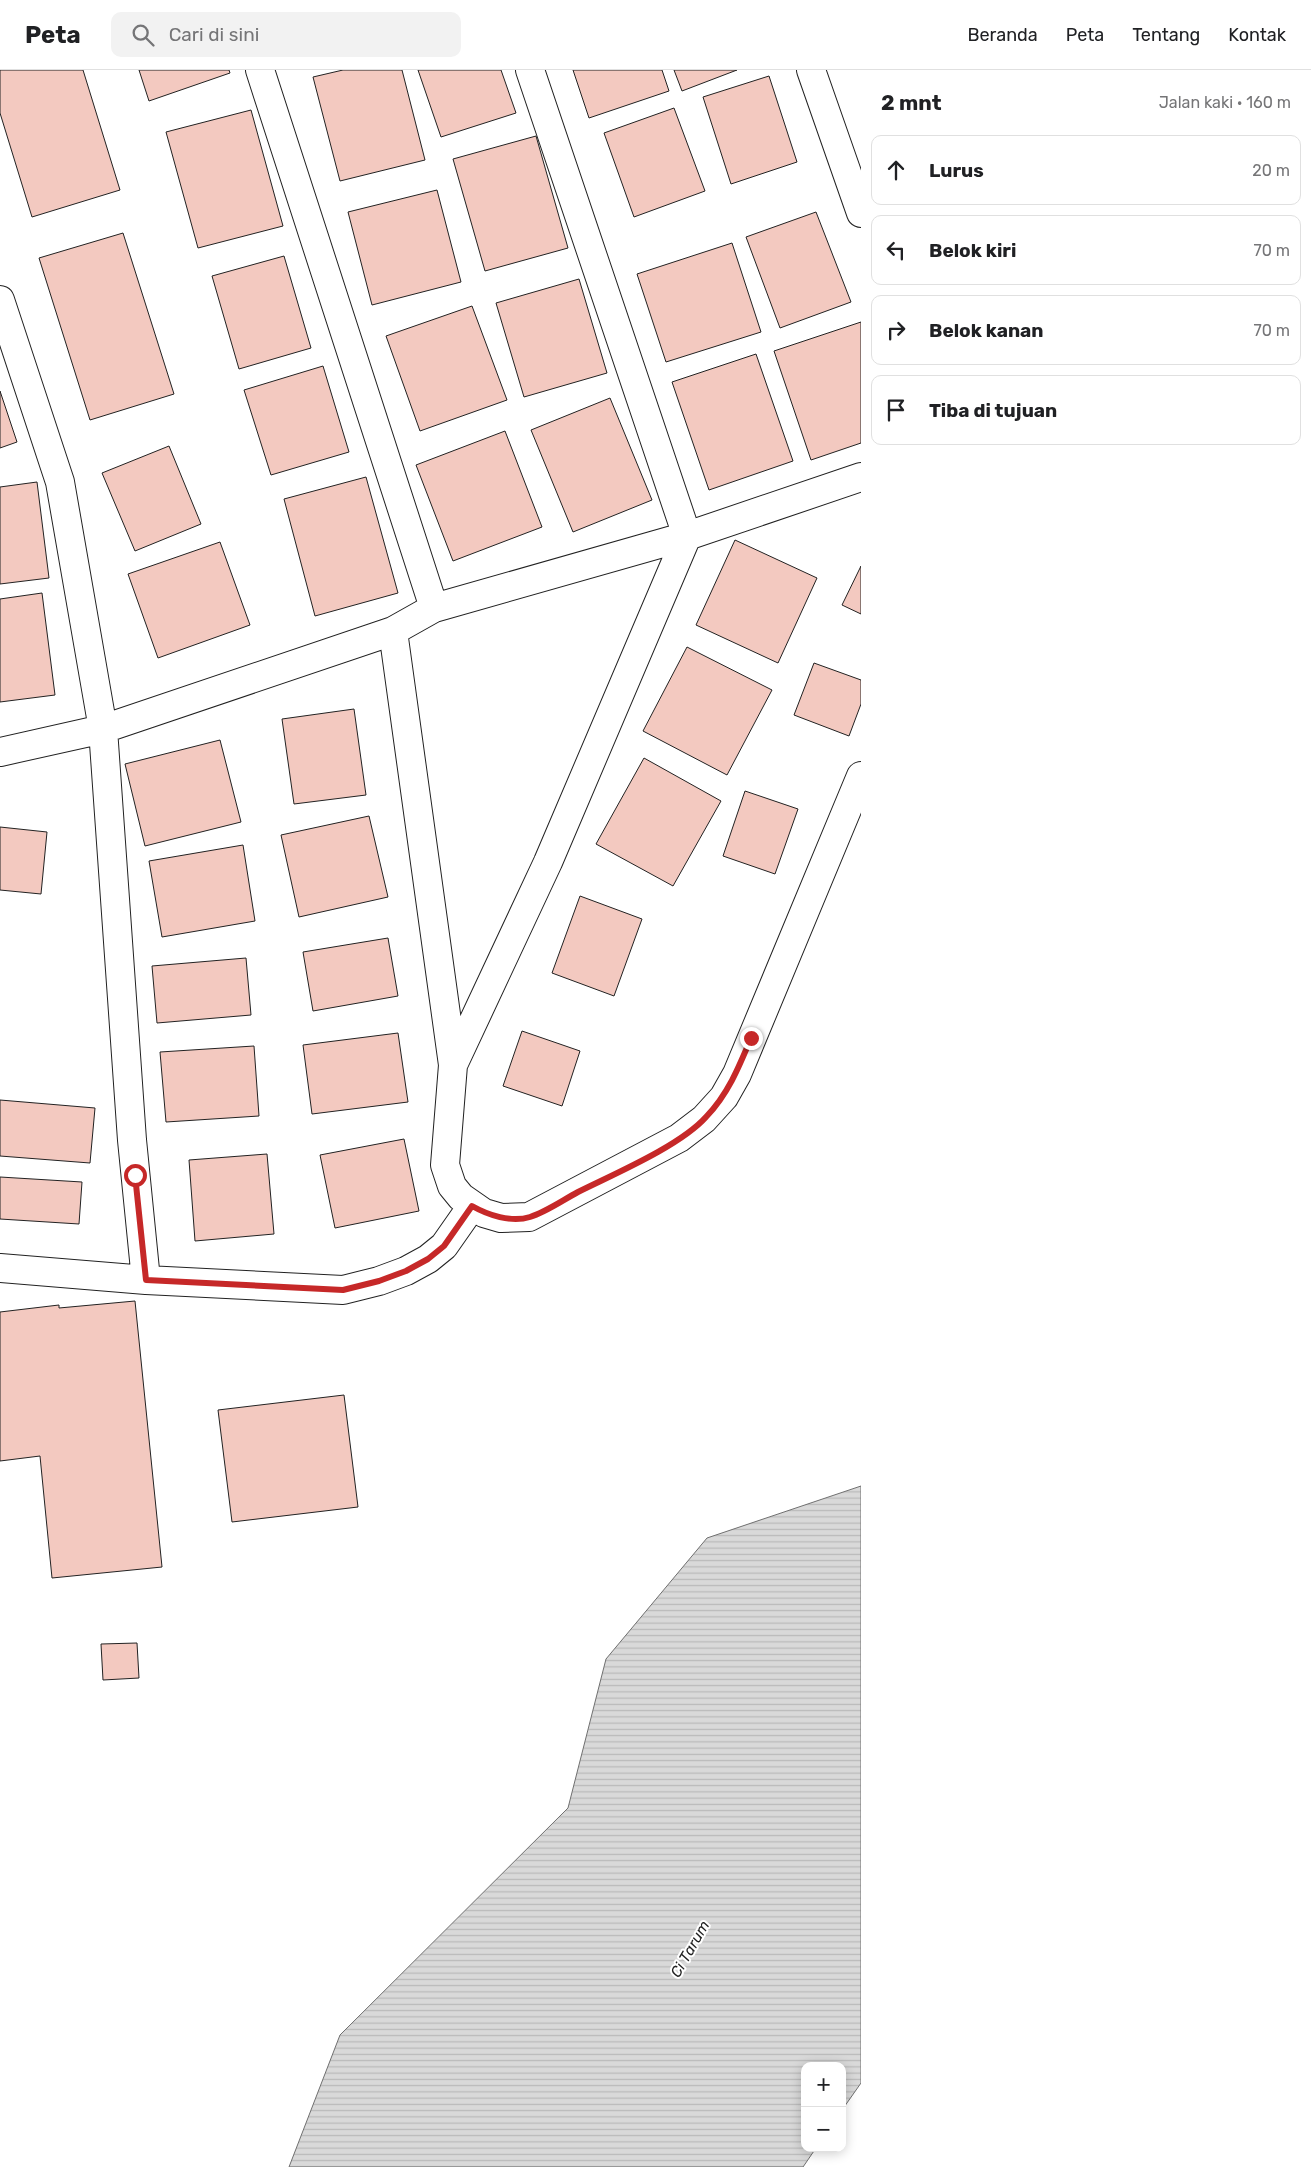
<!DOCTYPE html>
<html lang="id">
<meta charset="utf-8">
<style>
body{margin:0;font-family:Rubik,sans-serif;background:#f2f2f2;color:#202124}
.controls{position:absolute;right:15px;bottom:15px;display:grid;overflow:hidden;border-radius:10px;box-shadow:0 2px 12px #0003}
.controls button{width:45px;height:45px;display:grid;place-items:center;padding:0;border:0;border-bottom:1px solid #e0e0e0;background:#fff;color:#202124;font:25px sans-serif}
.stop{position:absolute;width:15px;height:15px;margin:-11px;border:4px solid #c62828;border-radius:50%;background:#fff}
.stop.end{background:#c62828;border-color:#fff;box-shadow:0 1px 5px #0008}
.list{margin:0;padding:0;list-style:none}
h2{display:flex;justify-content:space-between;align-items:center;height:65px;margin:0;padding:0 20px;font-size:21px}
h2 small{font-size:16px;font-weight:400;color:#757577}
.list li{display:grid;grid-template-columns:32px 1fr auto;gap:15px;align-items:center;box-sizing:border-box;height:70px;margin:0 10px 10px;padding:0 10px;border:1px solid #e0e0e0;border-radius:10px}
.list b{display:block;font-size:19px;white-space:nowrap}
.list em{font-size:16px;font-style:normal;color:#757577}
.icon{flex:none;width:28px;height:28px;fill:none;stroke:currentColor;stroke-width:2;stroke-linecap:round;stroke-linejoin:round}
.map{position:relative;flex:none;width:861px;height:2097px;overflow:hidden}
header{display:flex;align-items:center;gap:30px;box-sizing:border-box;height:70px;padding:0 25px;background:#fff;border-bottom:1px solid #e0e0e0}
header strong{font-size:24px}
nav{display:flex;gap:28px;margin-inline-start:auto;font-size:18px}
.search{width:350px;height:45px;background:#f2f2f2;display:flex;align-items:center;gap:12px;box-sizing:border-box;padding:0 18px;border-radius:10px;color:#757577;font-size:19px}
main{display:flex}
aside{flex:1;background:#fff}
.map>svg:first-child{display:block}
.water{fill:url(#water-rules);stroke:#6f6f6f}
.building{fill:#f3c9c0;stroke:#222}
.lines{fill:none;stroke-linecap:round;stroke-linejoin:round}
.minor-casing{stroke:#222;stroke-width:30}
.minor{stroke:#fff;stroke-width:28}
.route{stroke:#c62828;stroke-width:6}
.labels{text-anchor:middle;stroke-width:4;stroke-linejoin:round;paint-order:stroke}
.water-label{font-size:15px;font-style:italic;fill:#222;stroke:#fff}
</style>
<header>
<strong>Peta</strong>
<div class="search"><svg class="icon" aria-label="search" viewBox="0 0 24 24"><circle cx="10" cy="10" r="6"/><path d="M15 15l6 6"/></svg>Cari di sini</div>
<nav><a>Beranda</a><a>Peta</a><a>Tentang</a><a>Kontak</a></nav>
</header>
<main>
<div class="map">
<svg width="861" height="2097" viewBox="0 0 861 2097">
<defs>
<pattern id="water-rules" width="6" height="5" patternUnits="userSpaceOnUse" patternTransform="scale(1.25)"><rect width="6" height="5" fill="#d9d9d9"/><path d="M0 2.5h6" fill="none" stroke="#bababa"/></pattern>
</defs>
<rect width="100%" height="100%" fill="#fff"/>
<!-- water -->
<path class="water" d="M861,1416v597l-19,27v-44h-37v82h11l-13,19h-514l51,-132 228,-227 38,-149 101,-121z"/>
<!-- building -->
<path class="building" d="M0,0h83l37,120 -88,27 -32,-104z
M139,0h90l1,3 -81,28z
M343,0h59l23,90 -85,21 -27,-104z
M418,0h83l15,43 -75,24z
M573,0h89l7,21 -80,27z
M674,0h63l-55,21z
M769,6l28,86 -66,22 -28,-87z
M674,38l31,83 -71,26 -30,-84z
M251,40l32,116 -85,22 -32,-116z
M536,66l32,112 -83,23 -32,-112z
M437,120l24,92 -89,23 -24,-93z
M816,142l35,90 -71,26 -34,-91z
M123,163l51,161 -84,26 -51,-162z
M732,173l29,89 -95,30 -29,-88z
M284,186l27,92 -72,21 -27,-93z
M579,209l28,94 -83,24 -28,-94z
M472,236l35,94 -87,31 -34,-95z
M861,252v121l-50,17 -37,-109z
M756,284l37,107 -84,29 -37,-108z
M323,296l26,86 -78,23 -27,-85z
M0,321l17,51 -17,6z
M610,328l42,102 -79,32 -42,-102z
M505,361l37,96 -89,34 -37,-96z
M169,376l32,78 -66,27 -33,-78z
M366,407l32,116 -83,23 -31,-117z
M37,412l12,96 -49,6v-97z
M735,470l82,38 -39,85 -82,-38z
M220,472l30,83 -92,33 -30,-84z
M861,496v48l-19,-9z
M42,523l13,102 -55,7v-103z
M687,577l85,43 -45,85 -84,-44z
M814,593l47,17v24l-12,32 -55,-21z
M354,639l12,86 -72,9 -12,-85z
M220,670l21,82 -96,24 -20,-82z
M644,688l77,43 -48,85 -77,-42z
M745,721l53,18 -23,65 -52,-18z
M369,746l19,81 -89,20 -18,-82z
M0,757l47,5 -6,62 -41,-4z
M243,775l12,76 -93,16 -13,-76z
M580,826l62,23 -28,77 -62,-23z
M388,868l10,58 -85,15 -10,-59z
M246,888l5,57 -94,8 -5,-57z
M522,961l58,20 -18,55 -59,-20z
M398,963l10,69 -96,12 -9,-69z
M254,976l5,70 -93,6 -6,-70z
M0,1030l95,8 -5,55 -90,-7z
M404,1069l15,72 -84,17 -15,-73z
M267,1084l7,80 -79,7 -6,-81z
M0,1107l82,5 -3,42 -79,-5z
M135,1231l27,266 -110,11 -12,-122 -40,5v-149l59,-7v3z
M344,1325l14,112 -126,15 -14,-112z
M137,1573l2,35 -36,2 -2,-36z"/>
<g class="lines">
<!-- minor casing -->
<g class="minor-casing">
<path id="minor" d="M260,0l174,538
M530,0l157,466 -139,326 -95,203 -8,100 7,21 9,11 23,16 17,5 28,-1 150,-79 25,-19 20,-22 13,-23 124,-298
M811,0l50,143
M0,230l60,182 43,247 29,411 14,140
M393,561l60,434
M0,682l103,-23 290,-98 41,-23 253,-72 174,-59
M0,1198l146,12 197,10 36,-9 27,-10 22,-12 16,-13 28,-40"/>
</g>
<!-- minor -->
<use href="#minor" class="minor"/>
</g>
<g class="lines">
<!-- route -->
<path class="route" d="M135,1105l11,105 197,10 36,-9 27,-10 22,-12 16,-13 28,-40c16,9 39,17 58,11 16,-5 33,-17 48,-25 36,-18 102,-46 128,-75 22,-23 33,-50 45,-79"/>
</g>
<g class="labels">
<!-- water labels -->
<g class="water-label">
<text transform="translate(690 1879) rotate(-60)" y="5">Ci Tarum</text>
</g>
</g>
</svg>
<div class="controls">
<button>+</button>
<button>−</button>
</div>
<div class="stop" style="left:135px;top:1105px"></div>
<div class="stop end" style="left:751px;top:968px"></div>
</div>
<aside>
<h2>2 mnt<small>Jalan kaki · 160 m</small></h2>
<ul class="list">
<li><svg class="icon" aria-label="ahead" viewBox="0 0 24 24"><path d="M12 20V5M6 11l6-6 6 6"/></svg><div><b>Lurus</b></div><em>20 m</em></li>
<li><svg class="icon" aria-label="left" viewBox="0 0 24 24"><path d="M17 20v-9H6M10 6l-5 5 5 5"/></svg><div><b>Belok kiri</b></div><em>70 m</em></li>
<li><svg class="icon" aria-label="right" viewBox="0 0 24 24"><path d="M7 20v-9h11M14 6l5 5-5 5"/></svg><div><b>Belok kanan</b></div><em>70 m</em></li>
<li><svg class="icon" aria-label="arrive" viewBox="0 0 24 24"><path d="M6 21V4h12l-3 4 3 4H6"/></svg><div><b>Tiba di tujuan</b></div></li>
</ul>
</aside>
</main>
